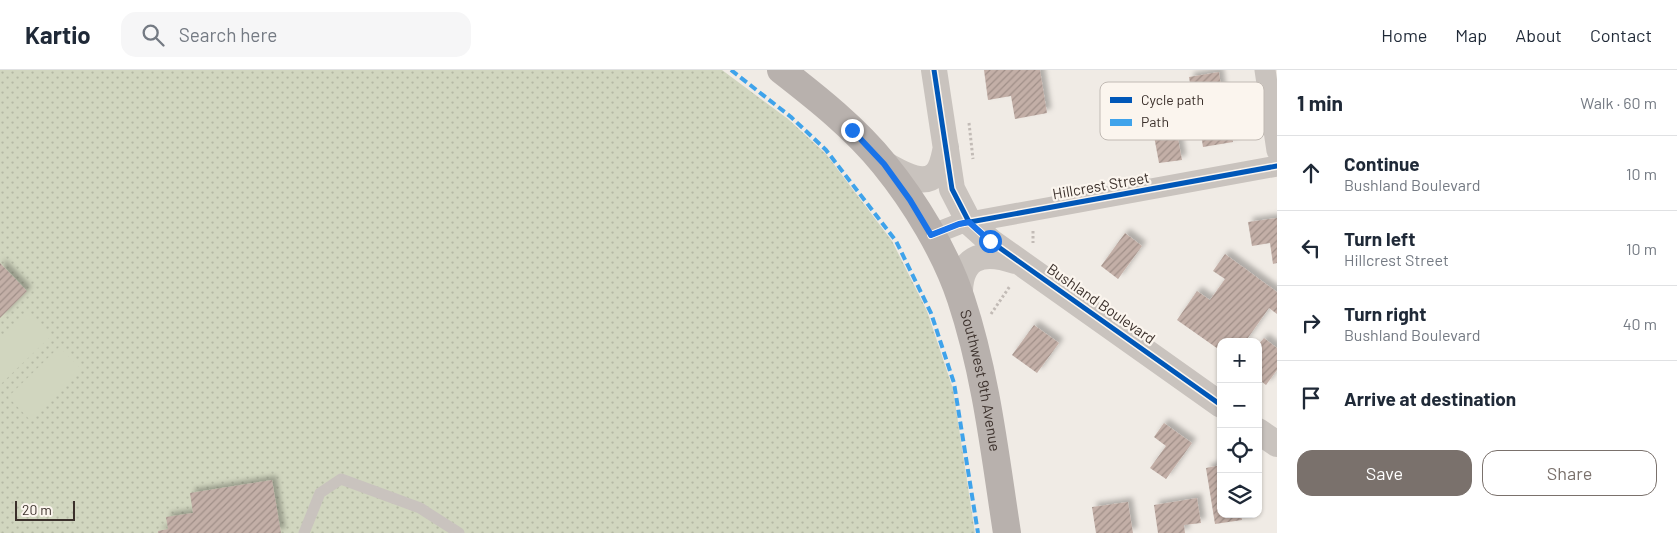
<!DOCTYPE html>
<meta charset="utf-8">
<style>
body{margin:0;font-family:Barlow,sans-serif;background:#f6f6f7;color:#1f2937}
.controls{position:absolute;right:15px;bottom:15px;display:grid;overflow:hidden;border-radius:10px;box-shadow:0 1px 4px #0004}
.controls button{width:45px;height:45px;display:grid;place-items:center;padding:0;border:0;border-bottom:1px solid #e0e1e3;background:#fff;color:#1f2937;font:25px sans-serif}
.scale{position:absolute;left:15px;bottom:12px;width:60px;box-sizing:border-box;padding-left:5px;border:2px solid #3b302b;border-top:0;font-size:14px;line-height:18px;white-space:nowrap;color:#3b302b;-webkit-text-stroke:4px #fbf5ee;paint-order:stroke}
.stop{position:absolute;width:15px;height:15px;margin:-11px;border:4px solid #1a73e8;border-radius:50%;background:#fff}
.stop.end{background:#1a73e8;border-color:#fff;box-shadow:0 1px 5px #0008}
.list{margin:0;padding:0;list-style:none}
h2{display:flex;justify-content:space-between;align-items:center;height:65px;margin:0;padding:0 20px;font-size:21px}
h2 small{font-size:16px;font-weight:400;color:#747a83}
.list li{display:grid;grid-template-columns:32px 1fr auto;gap:15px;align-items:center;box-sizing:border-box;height:75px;padding:0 20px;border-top:1px solid #e0e1e3}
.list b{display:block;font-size:19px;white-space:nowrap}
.list p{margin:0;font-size:16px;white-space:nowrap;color:#747a83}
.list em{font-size:16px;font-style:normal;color:#747a83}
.actions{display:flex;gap:10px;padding:15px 20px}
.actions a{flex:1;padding:11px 0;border:1px solid #7a716c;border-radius:15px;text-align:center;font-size:18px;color:#7a716c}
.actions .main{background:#7a716c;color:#fff}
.icon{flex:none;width:28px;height:28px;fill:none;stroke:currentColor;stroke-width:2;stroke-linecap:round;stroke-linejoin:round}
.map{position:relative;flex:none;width:1277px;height:463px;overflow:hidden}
header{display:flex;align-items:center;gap:30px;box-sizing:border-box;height:70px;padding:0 25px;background:#fff;border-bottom:1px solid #e0e1e3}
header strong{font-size:24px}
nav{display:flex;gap:28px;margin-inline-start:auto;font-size:18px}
.search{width:350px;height:45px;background:#f6f6f7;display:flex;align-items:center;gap:12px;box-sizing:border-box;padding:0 18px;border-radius:15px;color:#747a83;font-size:19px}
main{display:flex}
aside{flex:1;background:#fff}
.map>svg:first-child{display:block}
.grass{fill:url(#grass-dots)}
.pitch{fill:#d1d6bf}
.building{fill:url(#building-hatch);filter:url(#shadow)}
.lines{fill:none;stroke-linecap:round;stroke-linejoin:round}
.path{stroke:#c2bbb6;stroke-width:3;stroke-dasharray:2.5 2.5;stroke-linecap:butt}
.service{stroke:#c9c3be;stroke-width:11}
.minor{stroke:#c9c3be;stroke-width:21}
.tertiary{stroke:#c9c3be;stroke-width:26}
.primary{stroke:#b8b1ad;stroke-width:28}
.quiet{stroke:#3fa3eb;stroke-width:4;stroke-dasharray:8 4;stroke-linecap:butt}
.cycleway-casing{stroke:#fbf5ee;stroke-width:8}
.cycleway{stroke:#0057b8;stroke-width:5}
.route{stroke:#1a73e8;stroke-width:6}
.labels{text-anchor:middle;stroke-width:4.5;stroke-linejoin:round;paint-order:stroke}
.street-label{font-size:15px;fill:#3b302b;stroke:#fbf5ee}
.key{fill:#fbf5ee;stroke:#c1bab4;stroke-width:1}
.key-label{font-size:14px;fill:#3b302b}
</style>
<header>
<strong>Kartio</strong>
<div class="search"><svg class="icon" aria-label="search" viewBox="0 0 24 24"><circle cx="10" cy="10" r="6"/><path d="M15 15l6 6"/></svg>Search here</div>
<nav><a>Home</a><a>Map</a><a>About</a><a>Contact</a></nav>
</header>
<main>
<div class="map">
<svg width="1277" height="463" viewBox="0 0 1277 463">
<defs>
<pattern id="grass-dots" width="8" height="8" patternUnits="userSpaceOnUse" patternTransform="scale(1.25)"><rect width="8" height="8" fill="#d1d6bf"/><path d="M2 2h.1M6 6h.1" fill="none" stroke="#b4b8a4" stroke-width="1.8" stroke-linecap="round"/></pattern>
<pattern id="building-hatch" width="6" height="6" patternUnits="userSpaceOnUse" patternTransform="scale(1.25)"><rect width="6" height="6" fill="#c3afa7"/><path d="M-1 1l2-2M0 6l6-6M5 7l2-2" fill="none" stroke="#a08f88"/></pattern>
<filter id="shadow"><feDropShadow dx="4.5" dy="-4.5" stdDeviation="2.5" flood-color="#0004"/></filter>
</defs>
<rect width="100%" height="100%" fill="#f0ebe5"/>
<!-- grass -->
<path class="grass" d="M0,0h722l66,49 38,35 66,87 35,70 26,78 22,144h-975z"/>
<!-- pitch -->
<path class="pitch" d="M27,243l23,24 -50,48v-45z
M59,277l23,23 -52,50 -22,-23z"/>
<!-- building -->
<path class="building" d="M984,0h56l7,43 -32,6 -4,-23 -23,4z
M1219,2l5,36 -29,4 -6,-35z
M1229,47l4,25 -30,5 -4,-26z
M1177,63l5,27 -23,3 -5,-27z
M1277,148v45l-4,1 -3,-21 -18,3 -4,-24z
M1125,163l17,13 -24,33 -17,-13z
M1225,184l52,38v22l-8,-6 -24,34h-24v9l-44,-31 20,-29 13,9 15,-21 -12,-8z
M0,193l27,28 -27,27z
M1034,255l25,18 -22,30 -25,-18z
M1264,268l13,10v22l-11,15 -8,-6v-34z
M1164,353l28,20 -26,36 -16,-11 16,-22 -12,-9z
M1221,395v49h20l1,6 -27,4 -9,-56z
M272,410l9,53h-123v-2l10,-2 -2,-12 27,-4 -3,-20z
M1197,428l4,25 -17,2 1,8h-27l-4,-28z
M1128,432l5,31h-37l-4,-26z"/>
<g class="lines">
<!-- path -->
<path class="path" d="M969,53l4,36
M1033,161v12
M991,244l19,-28"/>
<!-- service -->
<path class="service" d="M304,463l16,-40 21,-14 79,29 39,25"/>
<!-- minor -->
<path class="minor" d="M1265,0l12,81
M931,165l28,-11 318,-58"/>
<!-- tertiary -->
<path class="tertiary" d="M934,0l18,119 17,33 21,19 231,164
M884,94c14,7 38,24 52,10 7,-7 8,-19 10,-27
M960,227c-1,-39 20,-48 55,-36
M1258,361l19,13"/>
<!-- primary -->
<path class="primary" id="s1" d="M781,0c36,28 74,58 103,94 31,38 62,89 77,135 25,75 34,156 46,234"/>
<!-- quiet -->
<path class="quiet" d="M731,0l60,47 35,33 70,91 35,72 23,70 24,150"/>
<!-- cycleway casing -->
<g class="cycleway-casing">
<path id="cycleway" d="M934,0l18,119 17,33 21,19 231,164
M931,165l28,-11 318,-58"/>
</g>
<!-- cycleway -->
<use href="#cycleway" class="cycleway"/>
</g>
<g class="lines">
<!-- route -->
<path class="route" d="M852,60l32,34 26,36 21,35 28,-11 10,-2 21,19"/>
</g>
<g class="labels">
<!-- street labels -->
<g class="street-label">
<text transform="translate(1101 116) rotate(-10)" y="5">Hillcrest Street</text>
<text transform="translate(1101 234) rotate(35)" y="5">Bushland Boulevard</text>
<text dy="5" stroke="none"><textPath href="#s1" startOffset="380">Southwest 9th Avenue</textPath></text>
</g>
</g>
<!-- legend -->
<rect x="1100" y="12" width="164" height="58" rx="8" class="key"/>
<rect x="1110" y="27" width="22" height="6" fill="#0057b8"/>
<rect x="1110" y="49" width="22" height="7" fill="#3fa3eb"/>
<g class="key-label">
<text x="1141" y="35">Cycle path</text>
<text x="1141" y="57">Path</text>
</g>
</svg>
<div class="controls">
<button>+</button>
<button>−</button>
<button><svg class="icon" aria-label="locate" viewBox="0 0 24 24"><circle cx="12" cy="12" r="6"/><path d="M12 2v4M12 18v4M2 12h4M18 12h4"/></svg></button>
<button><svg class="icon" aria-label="layers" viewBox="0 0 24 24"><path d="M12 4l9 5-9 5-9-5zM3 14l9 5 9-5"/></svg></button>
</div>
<div class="scale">20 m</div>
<div class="stop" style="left:990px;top:171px"></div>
<div class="stop end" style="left:852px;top:60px"></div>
</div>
<aside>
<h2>1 min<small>Walk · 60 m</small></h2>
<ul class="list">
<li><svg class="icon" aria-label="ahead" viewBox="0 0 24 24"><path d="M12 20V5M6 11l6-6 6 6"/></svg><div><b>Continue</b><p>Bushland Boulevard</p></div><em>10 m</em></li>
<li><svg class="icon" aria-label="left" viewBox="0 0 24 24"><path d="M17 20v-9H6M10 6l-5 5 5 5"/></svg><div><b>Turn left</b><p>Hillcrest Street</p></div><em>10 m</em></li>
<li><svg class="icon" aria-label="right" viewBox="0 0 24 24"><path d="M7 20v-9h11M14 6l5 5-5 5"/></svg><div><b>Turn right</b><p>Bushland Boulevard</p></div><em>40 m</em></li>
<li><svg class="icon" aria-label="arrive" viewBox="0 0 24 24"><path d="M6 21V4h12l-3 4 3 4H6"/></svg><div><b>Arrive at destination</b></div></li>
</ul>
<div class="actions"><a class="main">Save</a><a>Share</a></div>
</aside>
</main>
